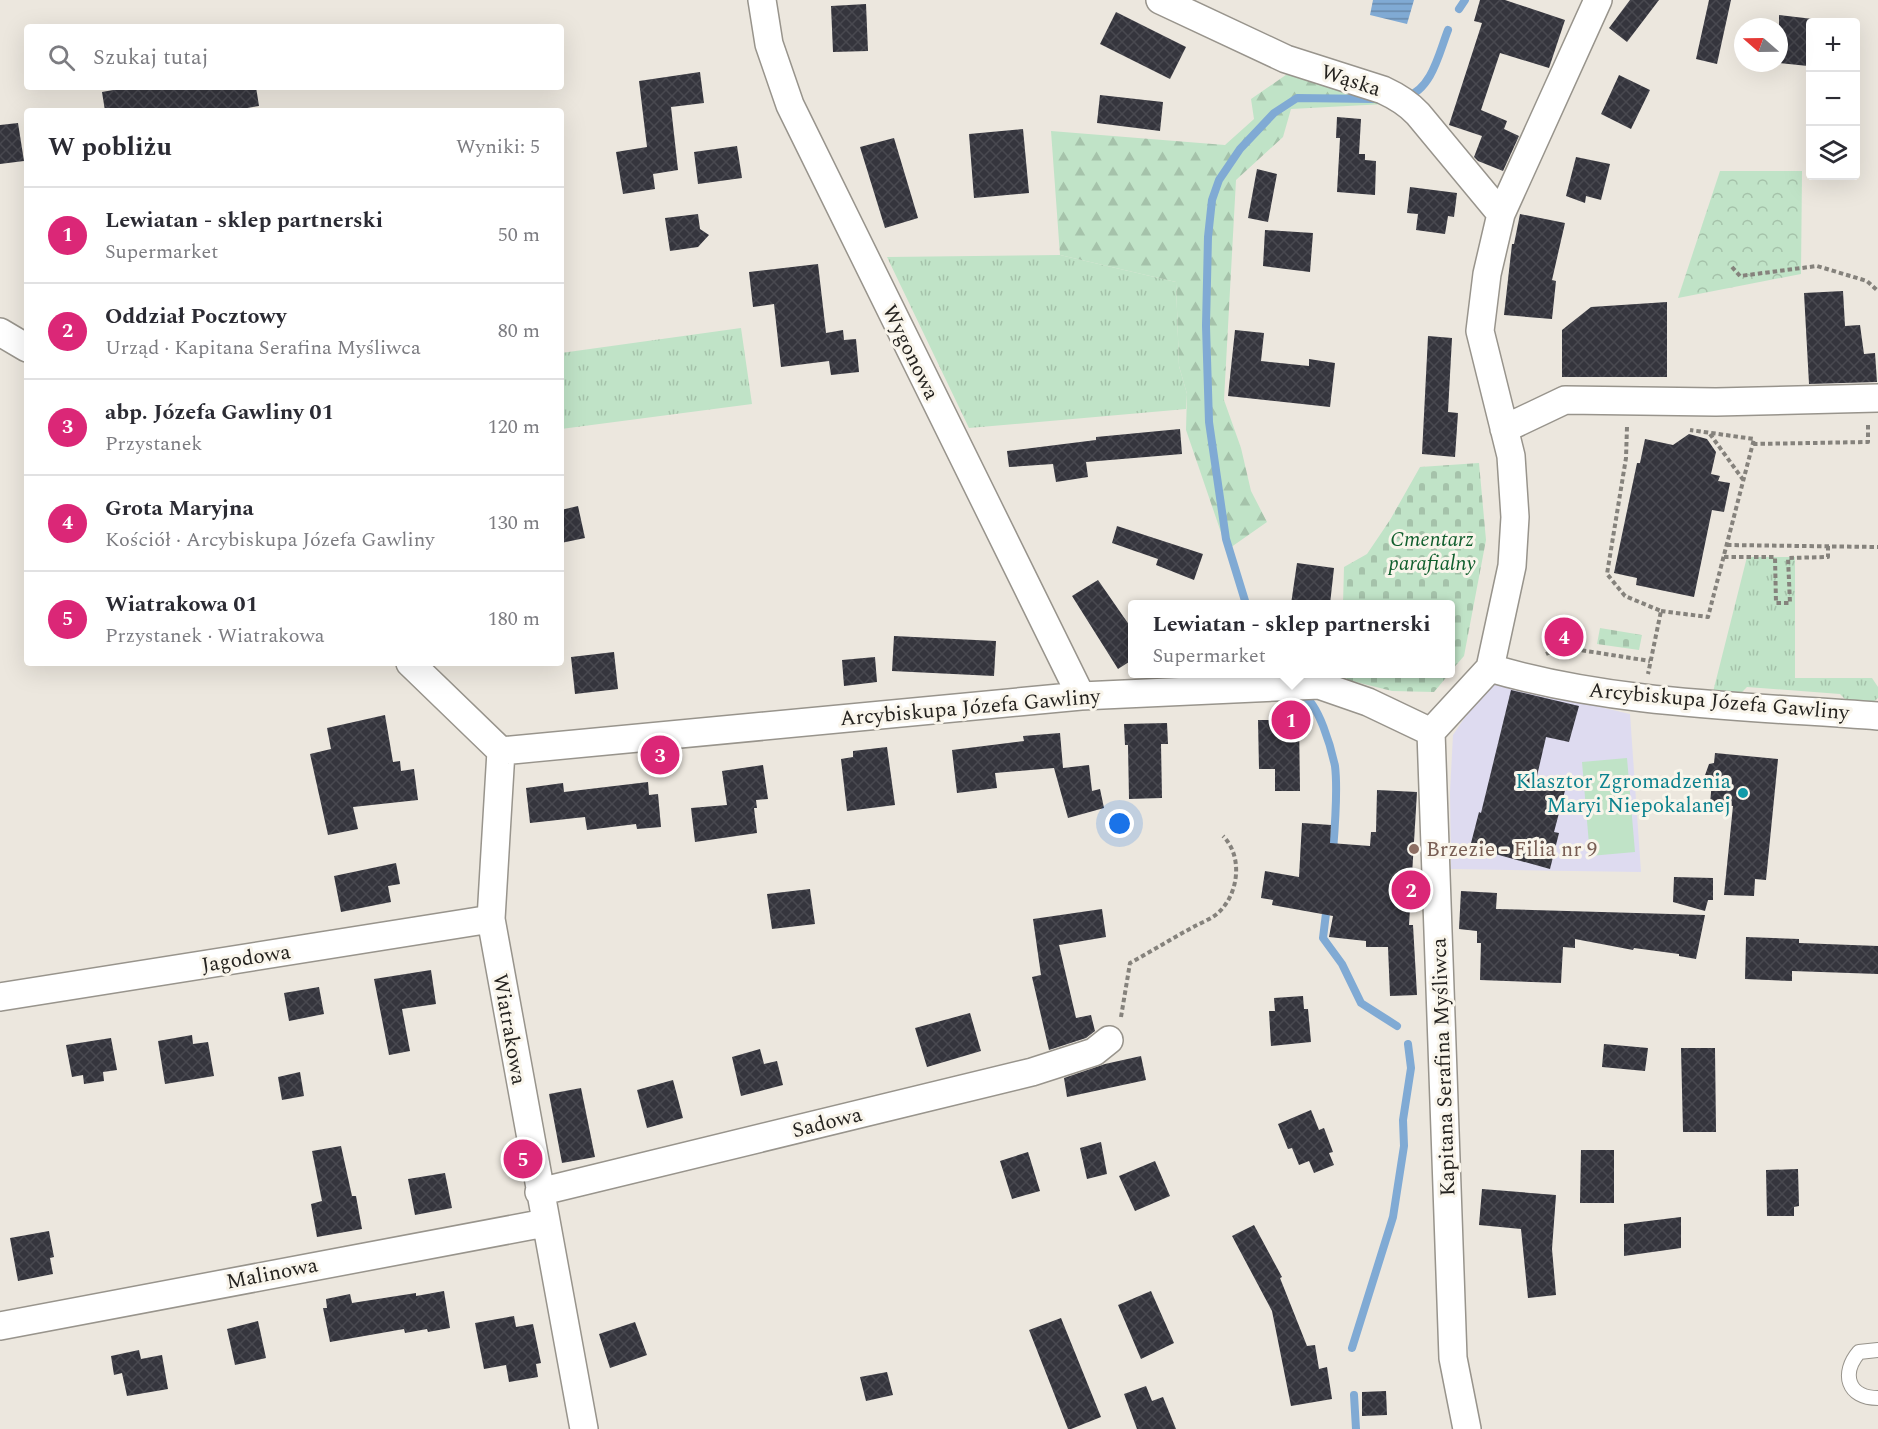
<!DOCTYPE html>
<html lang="pl">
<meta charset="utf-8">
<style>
body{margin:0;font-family:Spectral,serif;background:#f2f2f3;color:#2b2b33}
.controls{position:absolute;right:18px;top:18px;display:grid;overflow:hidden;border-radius:6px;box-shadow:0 6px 24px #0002}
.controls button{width:54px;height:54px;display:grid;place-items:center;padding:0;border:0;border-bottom:2px solid #e1e1e2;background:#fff;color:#2b2b33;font:30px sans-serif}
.compass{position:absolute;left:1734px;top:18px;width:54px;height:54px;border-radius:50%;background:#fff;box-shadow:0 6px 24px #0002;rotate:290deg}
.you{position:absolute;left:1120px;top:824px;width:21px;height:21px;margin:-15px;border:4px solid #fff;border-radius:50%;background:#1a73e8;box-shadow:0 0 0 9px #1a73e833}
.badge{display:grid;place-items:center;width:39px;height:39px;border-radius:50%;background:#db2777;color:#fff;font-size:20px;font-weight:700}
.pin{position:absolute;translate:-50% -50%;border:3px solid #fff;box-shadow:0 2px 6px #0006}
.popup{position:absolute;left:1128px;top:600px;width:327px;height:78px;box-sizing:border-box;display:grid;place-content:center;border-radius:6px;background:#fff;filter:drop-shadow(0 2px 4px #0005);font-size:20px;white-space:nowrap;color:#7c7c81}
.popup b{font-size:22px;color:#2b2b33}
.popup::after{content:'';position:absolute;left:50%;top:100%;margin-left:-12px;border:12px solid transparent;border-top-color:#fff}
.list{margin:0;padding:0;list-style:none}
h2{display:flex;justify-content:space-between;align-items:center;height:78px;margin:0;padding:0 24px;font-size:26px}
h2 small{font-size:20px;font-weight:400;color:#7c7c81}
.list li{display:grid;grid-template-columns:39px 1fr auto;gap:18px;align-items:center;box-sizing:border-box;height:96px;padding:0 24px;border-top:2px solid #e1e1e2}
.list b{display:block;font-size:22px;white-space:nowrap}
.list p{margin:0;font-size:20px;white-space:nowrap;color:#7c7c81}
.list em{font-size:20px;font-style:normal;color:#7c7c81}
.icon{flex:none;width:33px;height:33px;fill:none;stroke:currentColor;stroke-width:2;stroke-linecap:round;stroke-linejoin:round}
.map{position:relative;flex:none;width:1878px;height:1429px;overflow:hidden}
.search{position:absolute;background:#fff;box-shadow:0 6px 24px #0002;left:24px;top:24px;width:540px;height:66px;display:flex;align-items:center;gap:15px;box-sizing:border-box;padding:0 21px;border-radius:6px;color:#7c7c81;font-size:22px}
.panel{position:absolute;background:#fff;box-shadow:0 6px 24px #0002;left:24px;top:108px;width:540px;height:558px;border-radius:6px}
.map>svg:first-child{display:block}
.education{fill:#dedbf0}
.grass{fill:url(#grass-tufts)}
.forest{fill:url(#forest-firs)}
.cemetery{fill:url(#cemetery-stones)}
.park{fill:url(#park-crowns)}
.pitch{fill:#c0e3c7}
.water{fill:url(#water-rules)}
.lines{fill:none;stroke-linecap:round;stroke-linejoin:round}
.stream{stroke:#80aad4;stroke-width:8}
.building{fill:url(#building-cross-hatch)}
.lane-casing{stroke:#98948c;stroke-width:16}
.street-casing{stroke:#98948c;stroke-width:30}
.path{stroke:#85827c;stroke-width:4;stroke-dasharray:4.5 3;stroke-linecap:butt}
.lane{stroke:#fff;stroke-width:14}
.street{stroke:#fff;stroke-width:27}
.culture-dot{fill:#0f9aa8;stroke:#f9f5eb;stroke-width:2}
.education-dot{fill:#8d6e63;stroke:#f9f5eb;stroke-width:2}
.labels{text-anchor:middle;stroke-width:6;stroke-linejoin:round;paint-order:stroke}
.street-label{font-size:21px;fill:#24221f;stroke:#f9f5eb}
.park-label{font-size:21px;font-style:italic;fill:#105e2d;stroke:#f9f5eb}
.culture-label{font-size:21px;fill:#0d838f;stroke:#f9f5eb;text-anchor:end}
.education-label{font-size:21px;fill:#785e54;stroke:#f9f5eb;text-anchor:start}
</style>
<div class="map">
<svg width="1878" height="1429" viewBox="0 0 1878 1429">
<defs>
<pattern id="grass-tufts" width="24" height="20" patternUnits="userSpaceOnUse" patternTransform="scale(1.5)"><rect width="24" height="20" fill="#c0e3c7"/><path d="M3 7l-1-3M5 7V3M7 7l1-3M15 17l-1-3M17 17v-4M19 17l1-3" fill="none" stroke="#a5c2aa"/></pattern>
<pattern id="forest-firs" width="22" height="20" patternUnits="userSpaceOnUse" patternTransform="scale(1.5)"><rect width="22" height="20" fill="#c0e3c7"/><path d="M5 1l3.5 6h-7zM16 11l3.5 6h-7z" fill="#a5c2aa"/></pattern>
<pattern id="cemetery-stones" width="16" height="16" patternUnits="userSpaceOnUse" patternTransform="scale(1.5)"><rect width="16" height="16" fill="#c0e3c7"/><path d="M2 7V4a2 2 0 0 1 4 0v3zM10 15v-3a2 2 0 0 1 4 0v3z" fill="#a5c2aa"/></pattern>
<pattern id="park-crowns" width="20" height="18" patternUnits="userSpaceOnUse" patternTransform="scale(1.5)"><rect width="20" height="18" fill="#c0e3c7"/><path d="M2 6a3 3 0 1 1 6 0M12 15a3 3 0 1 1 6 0" fill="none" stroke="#a5c2aa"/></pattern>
<pattern id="water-rules" width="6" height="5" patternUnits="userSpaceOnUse" patternTransform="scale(1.5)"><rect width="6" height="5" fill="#80aad4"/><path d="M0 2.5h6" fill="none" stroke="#698aab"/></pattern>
<pattern id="building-cross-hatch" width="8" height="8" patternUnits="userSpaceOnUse" patternTransform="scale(1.5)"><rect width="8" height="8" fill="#35353d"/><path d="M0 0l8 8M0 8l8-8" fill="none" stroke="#494950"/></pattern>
</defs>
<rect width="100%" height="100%" fill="#ece7de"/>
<!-- education -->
<path class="education" d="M1489,681l141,33 11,158 -190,-3 -1,-77 3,-57z"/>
<!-- grass -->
<path class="grass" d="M1060,255l116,27 3,84 8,28 -1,15 -217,19 -82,-171z
M741,328l11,76 -191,25v-76z
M1747,557h48v121h77l6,9v11c-8,8 -16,7 -27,7l-11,-11 -93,-7 -10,10 -24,-5z"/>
<!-- forest -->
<path class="forest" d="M1293,70l92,34 -94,5 -8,28 -47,43 -12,220 17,48 10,43 16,31 -40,28 -41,-120 1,-36 -8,-28 -3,-84 -116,-27 -9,-124 174,14 29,-26 -3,-20z"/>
<!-- cemetery -->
<path class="cemetery" d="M1479,463l7,77 -22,116 -14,16v-68h-107l1,-37 23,-13 23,-34 30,-53z
M1600,628l42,7 -3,15 -42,-6z
M1340,674h109l-15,18 -42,-1 -52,-13z"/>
<!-- park -->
<path class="park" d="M1720,171h82l-1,103 -123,24z"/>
<!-- pitch -->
<path class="pitch" d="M1627,758l8,94 -45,4 -8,-94z"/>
<!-- water -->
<path class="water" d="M1373,0h41l-7,24 -37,-9z"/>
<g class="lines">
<!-- stream -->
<path class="stream" d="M1459,9l6,-9
M1406,97c26,-8 33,-44 42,-67
M1246,604l-20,-65 -17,-117 -3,-96 2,-89 4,-37 7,-20 21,-31 34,-36 23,-15 76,1
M1303,695c16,10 28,52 32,71 3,24 0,60 -2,85
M1327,905l-4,33 19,26 19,39 36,23
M1352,1348l41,-131 11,-71 -1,-26 8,-52 -3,-24
M1354,1395l2,34"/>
</g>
<!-- building -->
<path class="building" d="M1480,0h25l60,20 -16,48 -49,-15 -19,57 26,11 -3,8 15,7 -16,35 -25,-10 -4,-4 8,-21 -33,-11 33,-102 -8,-2z
M1630,0h29l-32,42 -18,-14z
M1709,0h22l-14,64 -21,-5z
M866,4l2,47 -35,1 -2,-46z
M1116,12l70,35 -16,32 -70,-35z
M1779,15l34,4v3h-3l-2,44 -29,-3z
M700,72l4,31 -33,4 7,63 -25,4 2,15 -32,5 -7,-42 31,-5 -8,-66z
M1619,75l31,15 -19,39 -30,-15z
M130,87h126l3,19 -29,5h-125l-3,-19z
M1100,95l63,7 -3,29 -63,-8z
M1337,117l24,2 -2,35h6v6l11,1 -1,34 -38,-3 3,-54h-4z
M18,123l6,38 -24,3v-39z
M1023,129l6,64 -55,5 -5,-64z
M894,138l24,80 -33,10 -25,-81z
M737,146l5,32 -44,6 -4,-32z
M1576,157l34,7 -9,36 -15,-4 -1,7 -19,-7z
M1257,169l20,5 -9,48 -20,-4z
M1410,187l47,6 -3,24 -6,-1 -3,18 -29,-4 2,-16 -11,-1z
M698,214l2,15 9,6 -11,12 -28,4 -5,-33z
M1520,214l45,9 -13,57 4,1 -4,38 -48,-4 8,-71h2z
M1265,230l48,3 -3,39 -47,-6z
M818,264l8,69 17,-3 1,10 12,-1 3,33 -28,3 -2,-14 -48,6 -7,-63 -21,3 -4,-35z
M1843,291l2,35 15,-1 4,29 11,-1 2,29 -68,2 -5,-91z
M1667,302v75h-105v-47l29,-23z
M1235,330l29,3 -3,28 48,5v-7l26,4 -5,44 -102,-11z
M1428,336l24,2 -4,74 10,1 -3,44 -33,-3z
M1180,429l2,25 -96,8 2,15 -32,5 -3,-18 -44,3 -2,-16 89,-11v-3z
M1689,434l18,5 9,13 -5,22 9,2 -2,5 12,2 -6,29 -12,-2 -18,87 -58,-12 1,-7 -23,-5 23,-110h3l5,-24 28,6z
M578,506l7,32 -24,5v-33z
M1117,526l86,28 -9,26 -38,-15 2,-6 -46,-16z
M1297,563l37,5 -4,36h-39z
M1098,580l34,49v31l-14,9 -46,-73z
M894,636l102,5 -2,35 -102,-5z
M614,652l4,37 -43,5 -4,-37z
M875,657l2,25 -33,4 -2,-26z
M1511,690l68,16 -10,36 -23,-5 -9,39 30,7 -13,49 5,1 -9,36 -80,-22 9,-35 2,1z
M385,715l8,47 7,-1 1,10 13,-2 4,31 -65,7 5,22 -30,6 -18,-81 21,-5 -4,-21z
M1258,720h41l1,71h-25v-22h-16z
M1167,723l1,21h-7l1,54 -33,1 -1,-54h-3l-1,-21z
M1060,733l3,35 26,-3 3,26 8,-2 4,19 -36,10 -14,-50 -59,5 2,15 -40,5 -5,-43 72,-9 -1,-5z
M887,747l8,58 -48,6 -6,-52 12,-2v-6z
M1715,753l63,6 -12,121 -11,-1 -1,17 -30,-1 9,-89 -23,-2 2,-23 -8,-3 5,-14 5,-1z
M763,765l5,34 -12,1 1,8h-3l3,25 -62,9 -4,-34 36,-3 -5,-34z
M648,782l1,13 9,-1 3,33 -24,2 -1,-5 -49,6 -2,-13 -55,6 -4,-35 37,-5 1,9z
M1377,790l40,2 -8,133h4l4,70 -27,1 -2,-49h-22v-6l-37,-4 4,-21 -61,-11 1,-5 -12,-2 4,-27 34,6 3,-54 29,2 -1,18 40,3 1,-14h5z
M396,863l4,21 -12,2 3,16 -50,10 -7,-36z
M1674,877l39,1v22h-5l-3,11 -32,-9z
M810,889l5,35 -43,5 -5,-35z
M1461,891l36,2 -1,16 209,6 -9,44 -17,-3v-2l-45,-6 -1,2 -58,-11v9l-12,-1 -2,36 -81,-3 1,-37h-4v-12l-18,-2z
M1102,909l4,28 -47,8 17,73 15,-3 4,16 -9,7 -37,12 -17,-73 9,-2 -8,-56z
M1746,937l53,2v4l79,3v28l-86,-3v10l-47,-2z
M431,970l5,34 -34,5 8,42 -21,4 -15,-76z
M319,987l5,27 -35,7 -5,-28z
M1303,996l1,13h4l3,33 -40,4 -2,-35h6l-1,-13z
M970,1013l11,38 -54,16 -12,-39z
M192,1035l1,9 15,-2 6,34 -49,8 -7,-43z
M111,1038l6,32 -14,2 1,9 -20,3 -1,-9 -11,2 -6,-32z
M1604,1044l44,4 -3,23 -43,-4z
M1681,1048h34l1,84h-33z
M760,1049l4,15 13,-3 6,24 -42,11 -9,-39z
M1141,1056l5,24 -79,17 -3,-19 41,-14z
M300,1072l4,24 -22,4 -4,-23z
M673,1080l10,38 -36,10 -10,-38z
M581,1088l14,69 -33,6 -13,-69z
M1311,1110l8,20 5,-2 9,24 -4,1 5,12 -20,8 -5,-12 -10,4 -7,-17 -4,1 -10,-25z
M1101,1142l6,32 -20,5 -7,-31z
M341,1146l11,50h4l6,33 -45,8 -6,-33 11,-3 -10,-50z
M1581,1150h33v53h-34z
M1028,1152l12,39 -28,8 -12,-38z
M1155,1161l15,35 -35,15 -16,-35z
M1798,1169l1,37 -5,1v9h-27l-1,-46z
M445,1173l7,35 -37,7 -7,-36z
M1482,1189l74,6 -4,54 4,46 -28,3 -7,-69 -42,-4z
M1681,1217v31l-57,8v-32z
M1254,1225l28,52 -2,1 27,68 8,-1 4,24 8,-2 5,32 -41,7 -19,-95 -40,-75z
M49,1231l5,26 -4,1 3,16 -35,7 -8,-43z
M444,1291l6,37 -22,4 -1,-3 -22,4 -1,-4 -74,13 -7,-34h4l-1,-9 24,-5 2,9 64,-10v3z
M1151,1291l23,52 -33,16 -23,-54z
M514,1316l2,11 17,-3 8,39 -5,1 2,13 -29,5 -3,-17 -22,4 -9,-46z
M1061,1318l40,99 -30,12h-3l-39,-99z
M258,1321l8,37 -31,7 -8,-36z
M635,1322l12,33 -37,13 -11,-34z
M139,1350l2,9 21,-4 6,34 -41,7 -5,-23 -8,2 -3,-19z
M887,1372l6,23 -27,6 -6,-24z
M1146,1386l6,15 11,-4 13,32h-39l-13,-35z
M1386,1391l1,24 -25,1v-24z"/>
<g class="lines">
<!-- lane casing -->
<g class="lane-casing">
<path id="lane" d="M1878,1350l-19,2c-18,21 -12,46 19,46"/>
</g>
<!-- street casing -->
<g class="street-casing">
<path id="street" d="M762,0l7,44 21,61 291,591
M1160,0l126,59 97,31c13,6 25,13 35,24l83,100
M0,332l27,16
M1504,429l61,-29 151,2 162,-4
M410,663l91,88 -10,168 93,510
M1490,668c125,37 259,38 388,48
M501,751l580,-55 238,-11 49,17 63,30
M0,997l491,-78
M539,1192l493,-120 62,-20 15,-12
M0,1326l545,-103
M1467,1429l-14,-71 -22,-626 59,-64 22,-102 3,-49 -4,-61 -31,-125 7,-57 14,-60 97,-214"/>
</g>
<!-- path -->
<path class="path" d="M1732,267l8,9 77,-10 50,15 11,10
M1627,427l-1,31 -19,116 18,22 36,15 -13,63
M1710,434l34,47
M1753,444l115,-2v-20
M1727,545l151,2
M1724,557h51l1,46h14l-2,-45 40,-1v-11
M1661,611l47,6 46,-178 -64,-9
M1546,654l15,-7 89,14
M1121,1017l9,-54c22,-12 43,-25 65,-37 8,-4 18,-8 24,-14 20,-19 24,-56 4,-76"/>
<!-- lane -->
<use href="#lane" class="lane"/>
<!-- street -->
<use href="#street" class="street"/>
</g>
<!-- markers -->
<circle class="culture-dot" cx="1743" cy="793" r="6"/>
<circle class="education-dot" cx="1414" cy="849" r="6"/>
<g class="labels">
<!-- street labels -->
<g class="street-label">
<text transform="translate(1351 80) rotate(18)" y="7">Wąska</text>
<text transform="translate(911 352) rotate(64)" y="7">Wygonowa</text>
<text transform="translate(1719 701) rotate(5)" y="7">Arcybiskupa Józefa Gawliny</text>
<text transform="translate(970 707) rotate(-5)" y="7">Arcybiskupa Józefa Gawliny</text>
<text transform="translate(246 958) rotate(-9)" y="7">Jagodowa</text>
<text transform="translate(510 1029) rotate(80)" y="7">Wiatrakowa</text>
<text transform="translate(1443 1067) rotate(-92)" y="7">Kapitana Serafina Myśliwca</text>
<text transform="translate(827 1122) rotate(-14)" y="7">Sadowa</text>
<text transform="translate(272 1273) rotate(-11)" y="7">Malinowa</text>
</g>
<!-- park labels -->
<g class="park-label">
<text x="1432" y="546">Cmentarz<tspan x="1432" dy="24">parafialny</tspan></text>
</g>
<!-- culture labels -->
<g class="culture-label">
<text x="1731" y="788">Klasztor Zgromadzenia<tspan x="1731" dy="24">Maryi Niepokalanej</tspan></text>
</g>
<!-- education labels -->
<g class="education-label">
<text x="1426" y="856">Brzezie - Filia nr 9</text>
</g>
</g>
</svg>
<div class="controls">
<button>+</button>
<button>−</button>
<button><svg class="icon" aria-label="layers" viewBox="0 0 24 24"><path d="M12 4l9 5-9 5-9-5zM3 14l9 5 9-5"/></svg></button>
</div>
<svg class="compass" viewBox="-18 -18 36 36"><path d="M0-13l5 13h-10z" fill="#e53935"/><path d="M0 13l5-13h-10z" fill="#7c7c81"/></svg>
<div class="you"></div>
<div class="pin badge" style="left:1291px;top:720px">1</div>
<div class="popup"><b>Lewiatan - sklep partnerski</b>Supermarket</div>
<div class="pin badge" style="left:1411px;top:890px">2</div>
<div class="pin badge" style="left:660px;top:755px">3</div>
<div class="pin badge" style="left:1564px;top:637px">4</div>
<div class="pin badge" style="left:523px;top:1159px">5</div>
<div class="search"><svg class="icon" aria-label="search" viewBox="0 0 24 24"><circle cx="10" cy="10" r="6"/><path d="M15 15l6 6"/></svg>Szukaj tutaj</div>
<section class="panel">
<h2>W pobliżu<small>Wyniki: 5</small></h2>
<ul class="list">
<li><span class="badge">1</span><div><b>Lewiatan - sklep partnerski</b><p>Supermarket</p></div><em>50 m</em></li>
<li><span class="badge">2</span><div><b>Oddział Pocztowy</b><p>Urząd · Kapitana Serafina Myśliwca</p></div><em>80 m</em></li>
<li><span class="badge">3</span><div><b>abp. Józefa Gawliny 01</b><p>Przystanek</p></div><em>120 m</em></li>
<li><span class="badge">4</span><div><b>Grota Maryjna</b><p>Kościół · Arcybiskupa Józefa Gawliny</p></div><em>130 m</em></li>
<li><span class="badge">5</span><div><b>Wiatrakowa 01</b><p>Przystanek · Wiatrakowa</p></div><em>180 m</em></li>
</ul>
</section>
</div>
